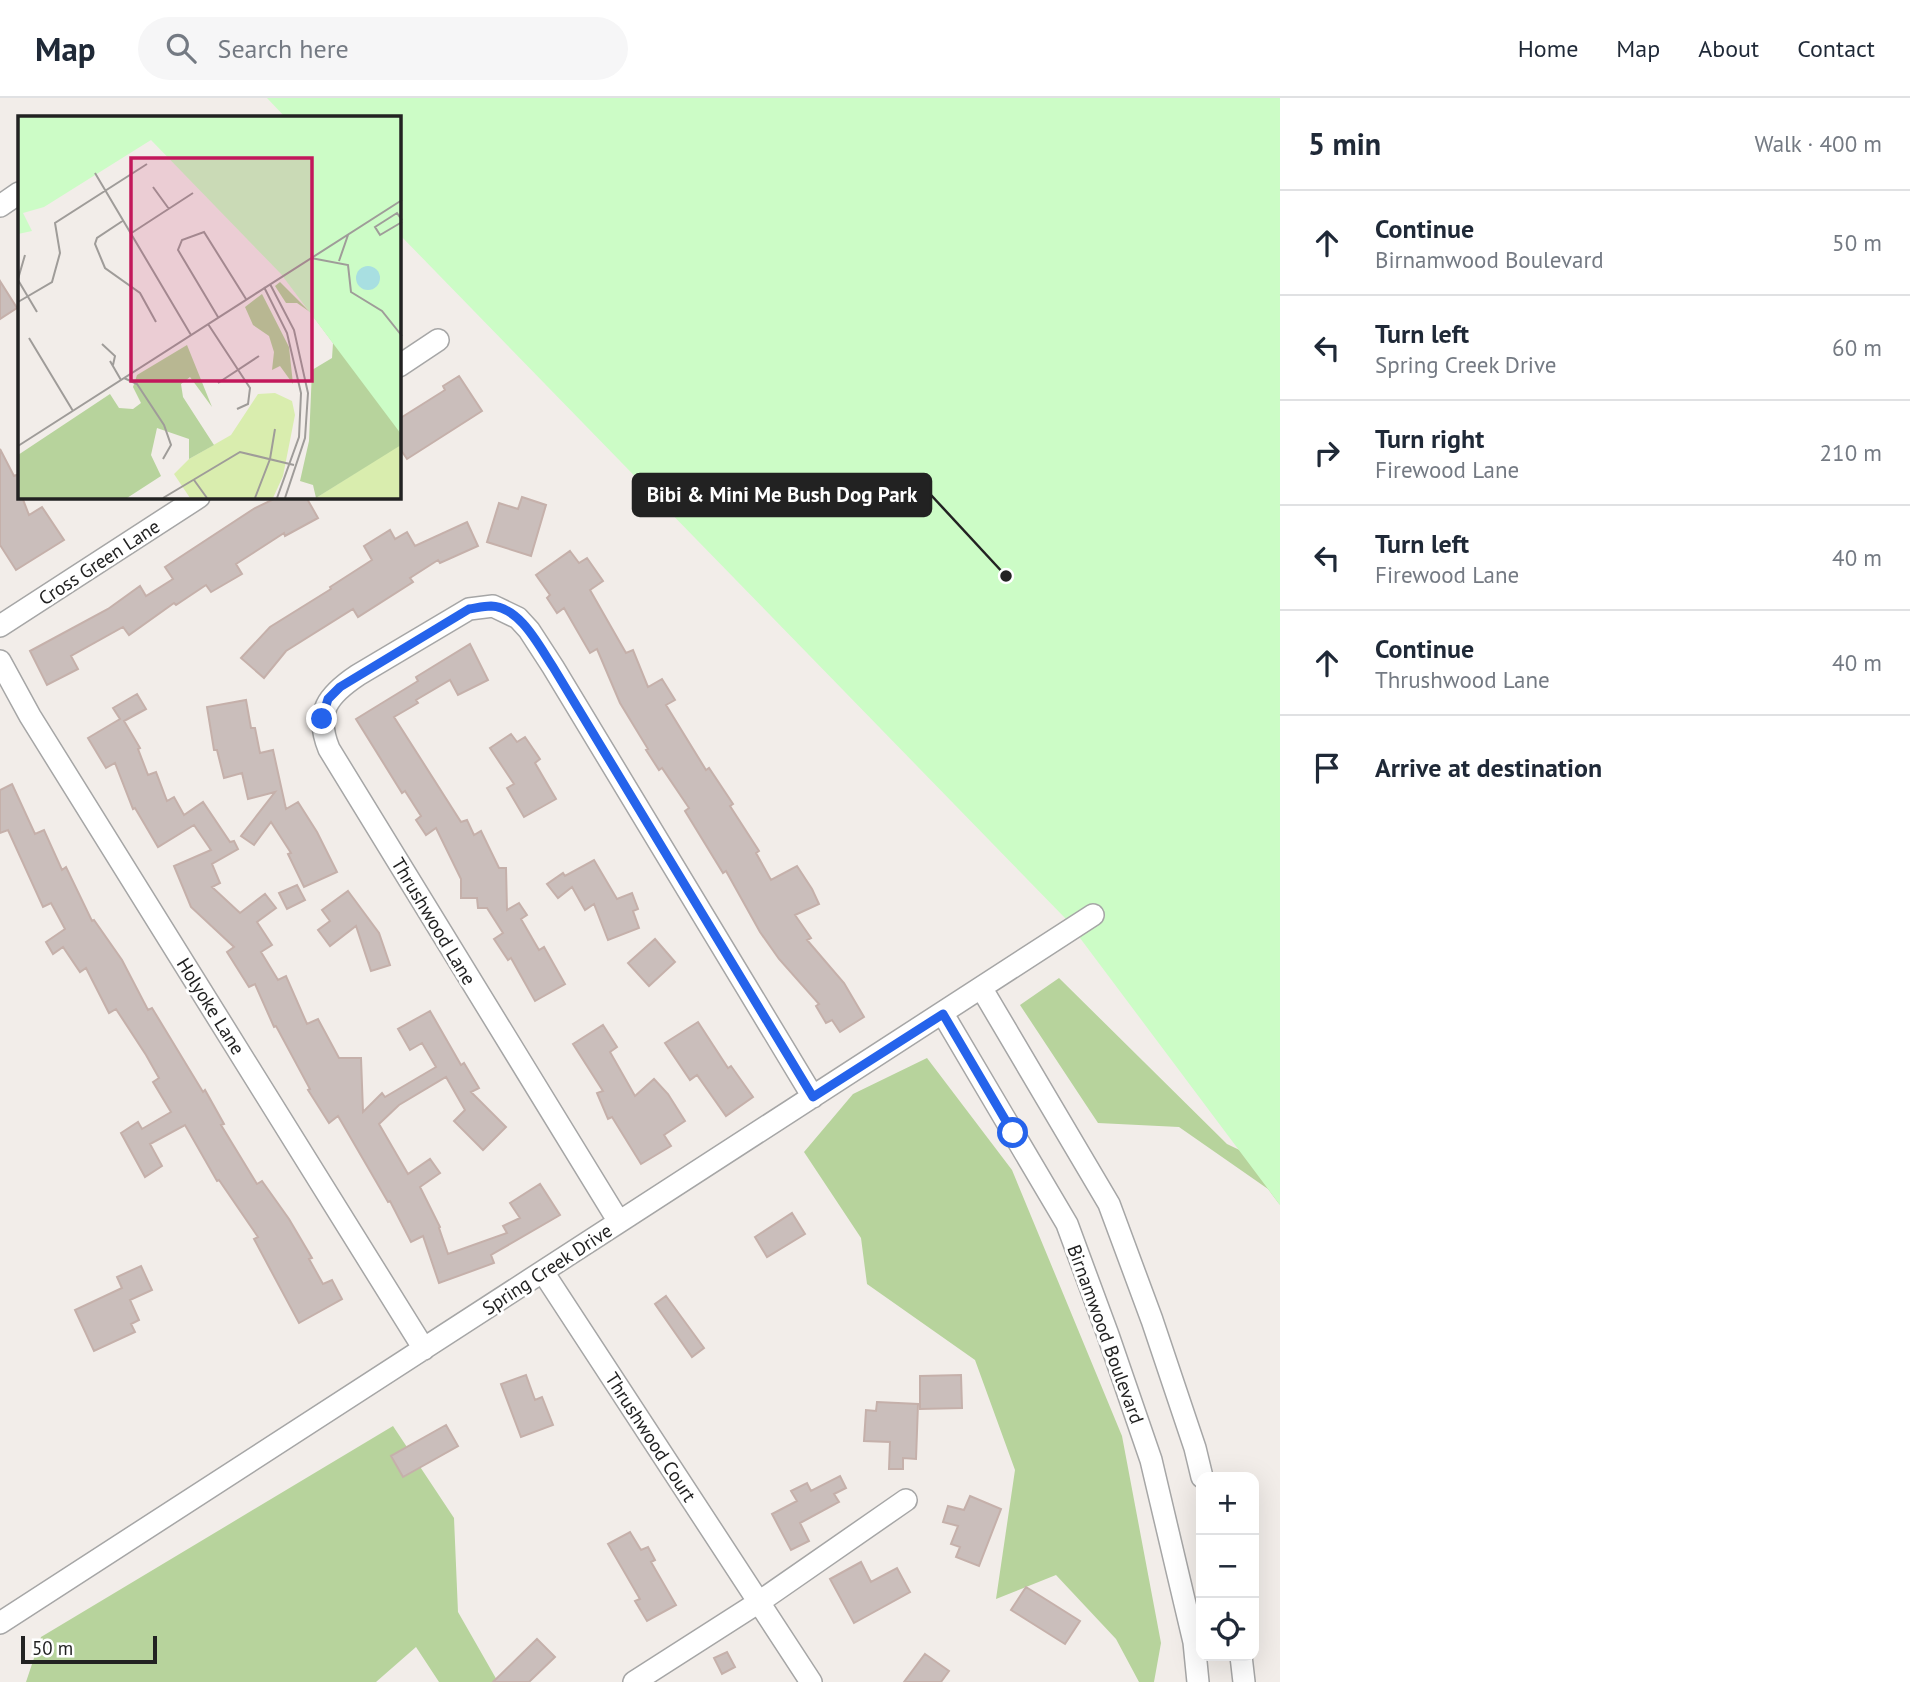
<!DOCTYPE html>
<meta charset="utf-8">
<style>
body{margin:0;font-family:"PT Sans",sans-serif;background:#f6f6f7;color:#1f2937}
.controls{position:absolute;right:21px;bottom:21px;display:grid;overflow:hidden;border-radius:14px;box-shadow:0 7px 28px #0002}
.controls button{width:63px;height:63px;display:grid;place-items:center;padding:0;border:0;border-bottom:2px solid #e0e1e3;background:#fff;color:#1f2937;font:35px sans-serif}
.scale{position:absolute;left:21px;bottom:18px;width:136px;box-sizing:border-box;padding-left:7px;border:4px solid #222;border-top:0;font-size:19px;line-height:24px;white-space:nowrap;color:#222;-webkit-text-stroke:5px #fff;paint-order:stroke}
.stop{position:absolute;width:21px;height:21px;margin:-16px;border:5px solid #2563eb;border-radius:50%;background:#fff}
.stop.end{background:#2563eb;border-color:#fff;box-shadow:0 2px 7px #0008}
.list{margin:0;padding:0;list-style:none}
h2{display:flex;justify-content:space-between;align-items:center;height:91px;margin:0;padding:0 28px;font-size:30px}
h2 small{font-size:23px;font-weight:400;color:#747a83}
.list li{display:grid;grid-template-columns:46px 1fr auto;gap:21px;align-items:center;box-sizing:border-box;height:105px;padding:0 28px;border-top:2px solid #e0e1e3}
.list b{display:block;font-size:26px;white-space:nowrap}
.list p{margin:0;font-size:23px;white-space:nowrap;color:#747a83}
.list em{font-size:23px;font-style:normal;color:#747a83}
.icon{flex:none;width:38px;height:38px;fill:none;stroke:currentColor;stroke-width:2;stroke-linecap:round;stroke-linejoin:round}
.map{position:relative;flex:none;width:1280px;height:1584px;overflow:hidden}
header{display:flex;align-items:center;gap:42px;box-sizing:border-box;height:98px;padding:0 35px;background:#fff;border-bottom:2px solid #e0e1e3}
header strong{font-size:33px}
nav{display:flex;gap:38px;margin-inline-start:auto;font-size:24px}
.search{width:490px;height:63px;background:#f6f6f7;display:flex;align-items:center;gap:18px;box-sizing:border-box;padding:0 24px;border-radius:38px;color:#747a83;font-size:26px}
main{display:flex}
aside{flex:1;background:#fff}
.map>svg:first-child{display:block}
.forest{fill:#b7d39c}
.park{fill:#ccfcc6}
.building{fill:#cabebb;stroke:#c5b0aa;stroke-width:2}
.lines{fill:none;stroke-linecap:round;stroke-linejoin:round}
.minor-casing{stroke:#a6a6a6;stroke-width:24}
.minor{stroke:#fff;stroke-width:21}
.route{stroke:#2563eb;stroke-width:9}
.labels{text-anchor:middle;stroke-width:6;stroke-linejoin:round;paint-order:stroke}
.street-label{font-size:19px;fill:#222;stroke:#fff}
.inset-road{fill:none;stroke:#9f9c99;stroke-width:2}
.view{fill:#c2185b;fill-opacity:0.15;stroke:#c2185b;stroke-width:3.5}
.inset-edge{fill:none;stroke:#222;stroke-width:3.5}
.leader{fill:none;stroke:#222;stroke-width:2.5}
.callout-dot{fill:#222;stroke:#fff;stroke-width:2.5}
.callout{fill:#222;stroke:#222;stroke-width:2.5}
.callout-label{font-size:21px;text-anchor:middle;font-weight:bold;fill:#fff}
</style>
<header>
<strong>Map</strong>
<div class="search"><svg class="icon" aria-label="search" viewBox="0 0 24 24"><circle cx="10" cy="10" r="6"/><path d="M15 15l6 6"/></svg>Search here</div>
<nav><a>Home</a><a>Map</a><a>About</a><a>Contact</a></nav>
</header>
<main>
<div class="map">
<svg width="1280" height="1584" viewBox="0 0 1280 1584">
<rect width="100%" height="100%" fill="#f2ede9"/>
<!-- forest -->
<path class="forest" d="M1059,880l168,166 31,15 22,46 -12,-16 -89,-62 -81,-4 -78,-118z
M927,960l85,112 110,266 39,207 -7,39h-15l-23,-43 -60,-64 -60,24 19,-129 -40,-110 -108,-76 -6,-46 -57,-86 49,-58z
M393,1328l61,92 4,94 40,70h-59l-23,-35 -40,35h-350l15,-45z"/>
<!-- park -->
<path class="park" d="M267,0h1013v1107l-215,-287 -666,-684v-117h-114z"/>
<!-- building -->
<path class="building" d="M0,183l17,27 -17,11z
M459,278l23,35 -75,48 -8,-12v-28l46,-29 -2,-4z
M0,351l14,27 5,-2v23h3l7,18 13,-8 22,33 -48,30 -16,-25z
M278,399h28l12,21 -33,18 -1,-3 -48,31 6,10 -31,18 -5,-7 -30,20 -2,-2 -45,32 -6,-8 -52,29 7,13 -31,16 -17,-34 78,-42 32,-23 6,10 27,-17 -8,-12 90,-59z
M522,399l24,8 -15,51 -44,-14 12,-39 19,6z
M467,424l11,24 -38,17 -2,-3 -28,18 3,4 -55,35 -5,-8 -67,42 -22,27 -23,-20 29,-31 61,-38 -1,-2 42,-27 -8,-14 26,-16 5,9 12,-7 8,14z
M570,453l9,12 8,-5 16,23 -13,9 36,63 7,-3 15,37 14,-8 13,21 -9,5 40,65 3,-2 24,36 -3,2 29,45 -3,2 15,27 26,-14 15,23 7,15 -24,11 16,23 -4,2 37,43 20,34 -24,15 -8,-12 -6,3 -10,-17 3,-2 -40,-45 -19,-27 -34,-61 -3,2 -38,-62 4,-3 -27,-40 -3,2 -13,-20 2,-1 -28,-46 -23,-54 -7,4 -26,-45 -7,5 -10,-15 3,-3 -14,-20z
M470,546l18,36 -30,15 -8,-15 -34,20 2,3 -24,14 67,105 6,-2 7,15 7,-4 18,37h7l1,42 12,-7 8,12 -6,4 18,31 5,-3 21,37 -30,17 -24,-43 -3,2 -14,-21 9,-6 -16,-25h-9l-1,-10h-16v-19l-25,-51 -10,7 -10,-15 5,-4 -16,-25 -3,2 -46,-74 62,-38 -2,-4z
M137,596l9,15 -22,12 16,27 -2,1 10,26 8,-3 11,29 7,-4 10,18 19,-13 27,40 4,-1 4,8 -26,15 8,19 -8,4 28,26 25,-19 11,14 -19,14 15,23 -11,7 17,28 8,-4 21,48 11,-5 21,39h22l2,54 19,-19 3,4 51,-30 -14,-24 -12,7 -12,-21 32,-18 31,54 3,-2 15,25 -8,4 35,35 -23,23 -29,-29 11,-11 -19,-33 -47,28 -20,19 29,50 22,-15 10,14 -20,14 20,40 -1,1 9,26 59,-21 -4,-7 17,-8 -10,-15 30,-19 20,31 -69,40 3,8 -55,20 -16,-47 -12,6 -21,-41 -2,1 -50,-86 -9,7 -21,-33 2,-1 -34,-63 -2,1 -19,-43 -6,3 -22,-35 7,-5 -43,-40 -17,-41 37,-16 -17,-25 -36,22 -23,-39 -2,1 -18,-46 -9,5 -18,-30 32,-19 -7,-11z
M246,602l5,28h4l5,25 13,-3 13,59 12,-7 19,30 20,40 -33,15 -16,-33 3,-1 -20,-31 -17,23 -13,-9 34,-44 -27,7 -6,-26 -18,5 -7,-28h-3l-7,-43z
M511,636l6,8 8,-5 15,22 -5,4 21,36 -32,18 -17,-29 7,-4 -24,-36z
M12,686l23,50 9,-4 18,40 4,-3 26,54 2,-1 28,40 26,50 4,-2 51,84 2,-2 19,34 -3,1 36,59 5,-3 27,38 23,39 -3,1 14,25 9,-4 10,19 -43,24 -45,-84 4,-2 -39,-57 -2,1 -32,-56 -35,19 12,22 -17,11 -24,-44 17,-11 4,7 29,-17 -18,-30 6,-4 -13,-23 -30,-46 -7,4 -23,-45 -6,4 -17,-25 -10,7 -7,-12 19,-13 -14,-26 -8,4 -35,-77 -8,3v-43z
M594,762l23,39 15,-6 6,16 -5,2 6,17 -31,12 -14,-36 -9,6 -13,-23 -14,11 -11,-14 16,-11 2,3z
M297,787l8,15 -18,9 -8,-16z
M348,793l31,42 11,32 -19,6 -15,-45 -26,20 -12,-16 12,-9 -8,-11z
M655,841l20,23 -26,24 -21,-23z
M698,924l30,46 3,-2 22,31 -27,19 -29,-41 -7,5 -25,-37z
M603,927l14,22 -7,5 25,44 19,-17 14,15 17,27 -21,14 7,11 -30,18 -29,-47 -4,2 -11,-26 6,-2 -30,-47z
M792,1115l13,21 -38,23 -12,-20z
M141,1168l11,24 -22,10 9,20 -8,4 4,8 -41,19 -19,-41 47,-22 -5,-11z
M666,1198l38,52 -12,9 -37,-53z
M526,1277l9,25 7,-3 11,28 -32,12 -20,-53z
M961,1277l1,33 -42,1v-33z
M877,1304l41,2 -2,55 -13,-1v11h-14l1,-27 -26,-1 2,-31 10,1z
M446,1327l12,21 -55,31 -12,-21z
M840,1378l6,12 -12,6 5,8 -39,21 9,18 -18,9 -19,-36 25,-13 -6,-10 16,-8 4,8z
M970,1398l31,13 -22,57 -23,-9 4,-10 -9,-3 7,-18 -15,-4 5,-16 16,4z
M630,1434l11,18 7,-3 7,13 -4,2 25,43 -29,16 -12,-20 5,-2 -32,-55z
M861,1464l10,20 26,-14 13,24 -56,31 -24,-44z
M1026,1489l54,34 -15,23 -54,-34z
M537,1541l18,18 -26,25h-36z
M727,1554l8,15 -13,7 -8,-16z
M925,1556l24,17 -8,11h-37z"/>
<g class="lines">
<!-- minor casing -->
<g class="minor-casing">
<path id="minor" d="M0,108l19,-13
M399,268l39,-26
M0,528l199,-129
M0,563l30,55 394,633
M982,891l127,215 43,116 43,128 7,29
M943,916l124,210 41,111 43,125 43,182 4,40
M619,1124l-290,-473c-15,-37 -1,-54 29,-74l111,-66 24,-3 25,12 11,12 24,37 260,430
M543,1174l268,410
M0,1525l1093,-708
M1241,1558l3,26
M634,1584l125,-80 147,-102"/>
</g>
<!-- minor -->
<use href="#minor" class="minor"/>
</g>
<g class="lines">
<!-- route -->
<path class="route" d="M322,621l6,-20 12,-12 129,-78c7,-1 15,-3 22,-3 29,1 48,40 62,61l260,430 130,-83 70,119"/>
</g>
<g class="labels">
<!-- street labels -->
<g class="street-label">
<text transform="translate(99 464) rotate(-33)" y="7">Cross Green Lane</text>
<text transform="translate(434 823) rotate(59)" y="7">Thrushwood Lane</text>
<text transform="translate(211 908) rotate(58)" y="7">Holyoke Lane</text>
<text transform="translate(547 1171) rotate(-33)" y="7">Spring Creek Drive</text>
<text transform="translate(1106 1236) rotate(70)" y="7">Birnamwood Boulevard</text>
<text transform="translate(651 1339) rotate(57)" y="7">Thrushwood Court</text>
</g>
</g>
<!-- overview -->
<g transform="translate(18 18)">
<rect width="383" height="383" fill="#f2ede9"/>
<path d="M257,277l17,8 3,14 -12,61 -10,22h-83l-16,-24 15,-15 42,-24 27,-41zM383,328v54h-85z" fill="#d9edae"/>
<path d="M262,166l121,121v42l-85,53 -3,-13 -13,-4 9,-40 3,-71 20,-12 1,-15 -23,-31 -13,-9h-11l-11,-17zM244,178l27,53 4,37 -13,-18 -8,4 2,-18 -5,-16 -16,-11 -8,-18zM169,229l25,62 -22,-30 -9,7 2,13 31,48 -25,14v-20l-32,-11 -6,27 10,21 -34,22h-109v-43l92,-61 9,14 14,1 8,-6 -8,-16 4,-12z" fill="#b7d39c"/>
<path d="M0,1h383v317l-120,-160 -130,-134 -107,67 -21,6 9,18 -14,3z" fill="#ccfcc6"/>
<path d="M338 162a12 12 0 1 1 24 0a12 12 0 1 1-24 0Z" fill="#a8dfe1"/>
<path class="inset-road" d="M77,57l96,162M135,71l16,22M106,104l-27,18 -2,6 10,24 35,25 16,29M384,104l-5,-7 -22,14 5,8 22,-13M112,118l63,-41M293,142l37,7 3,27 31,19 20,25M321,145l9,-26M0,163l7,-24M0,164l19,32M252,168l24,46 14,63 -3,45 -20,60M246,171l23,46 14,60 -2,44 -22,61M0,186l34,-20 8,-29 -5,-30 92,-59M200,201l-40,-67 4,-10 22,-8 42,67M190,208l42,64 -2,16 -11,5M11,222l44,73M84,228l13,12 -2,9M92,245l11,19M106,262l13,6 27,41 7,20 -8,14M200,267l41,-27M0,330l384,-246M176,364l13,18M145,382l77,-46 54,13M237,382l15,-39 5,-30"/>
<path class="view" d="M113,42h181v223h-181z"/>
<rect width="383" height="383" class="inset-edge"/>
</g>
<!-- callouts -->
<path class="leader" d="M1006 478L931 397"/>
<circle class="callout-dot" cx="1006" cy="478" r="7"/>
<rect class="callout" x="633" y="376" width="298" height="42" rx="7"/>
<g class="callout-label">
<text x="782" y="404">Bibi &amp; Mini Me Bush Dog Park</text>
</g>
</svg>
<div class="controls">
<button>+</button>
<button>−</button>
<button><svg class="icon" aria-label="locate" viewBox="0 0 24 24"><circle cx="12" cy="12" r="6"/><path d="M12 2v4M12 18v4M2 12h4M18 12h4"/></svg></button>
</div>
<div class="scale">50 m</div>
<div class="stop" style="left:1013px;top:1035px"></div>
<div class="stop end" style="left:322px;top:621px"></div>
</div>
<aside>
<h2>5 min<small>Walk · 400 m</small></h2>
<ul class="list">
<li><svg class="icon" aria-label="ahead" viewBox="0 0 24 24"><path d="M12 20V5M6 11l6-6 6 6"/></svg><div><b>Continue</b><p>Birnamwood Boulevard</p></div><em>50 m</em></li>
<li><svg class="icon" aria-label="left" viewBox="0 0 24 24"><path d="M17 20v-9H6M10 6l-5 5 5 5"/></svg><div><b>Turn left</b><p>Spring Creek Drive</p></div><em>60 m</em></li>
<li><svg class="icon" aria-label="right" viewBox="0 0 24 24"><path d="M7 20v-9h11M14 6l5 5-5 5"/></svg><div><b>Turn right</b><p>Firewood Lane</p></div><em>210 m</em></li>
<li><svg class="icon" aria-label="left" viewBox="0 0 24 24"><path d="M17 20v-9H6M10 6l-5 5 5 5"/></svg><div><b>Turn left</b><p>Firewood Lane</p></div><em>40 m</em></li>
<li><svg class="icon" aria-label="ahead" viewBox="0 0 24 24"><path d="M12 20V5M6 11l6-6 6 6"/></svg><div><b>Continue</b><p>Thrushwood Lane</p></div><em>40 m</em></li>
<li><svg class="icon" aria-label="arrive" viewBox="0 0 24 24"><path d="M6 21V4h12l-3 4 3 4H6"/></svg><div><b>Arrive at destination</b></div></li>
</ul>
</aside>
</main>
